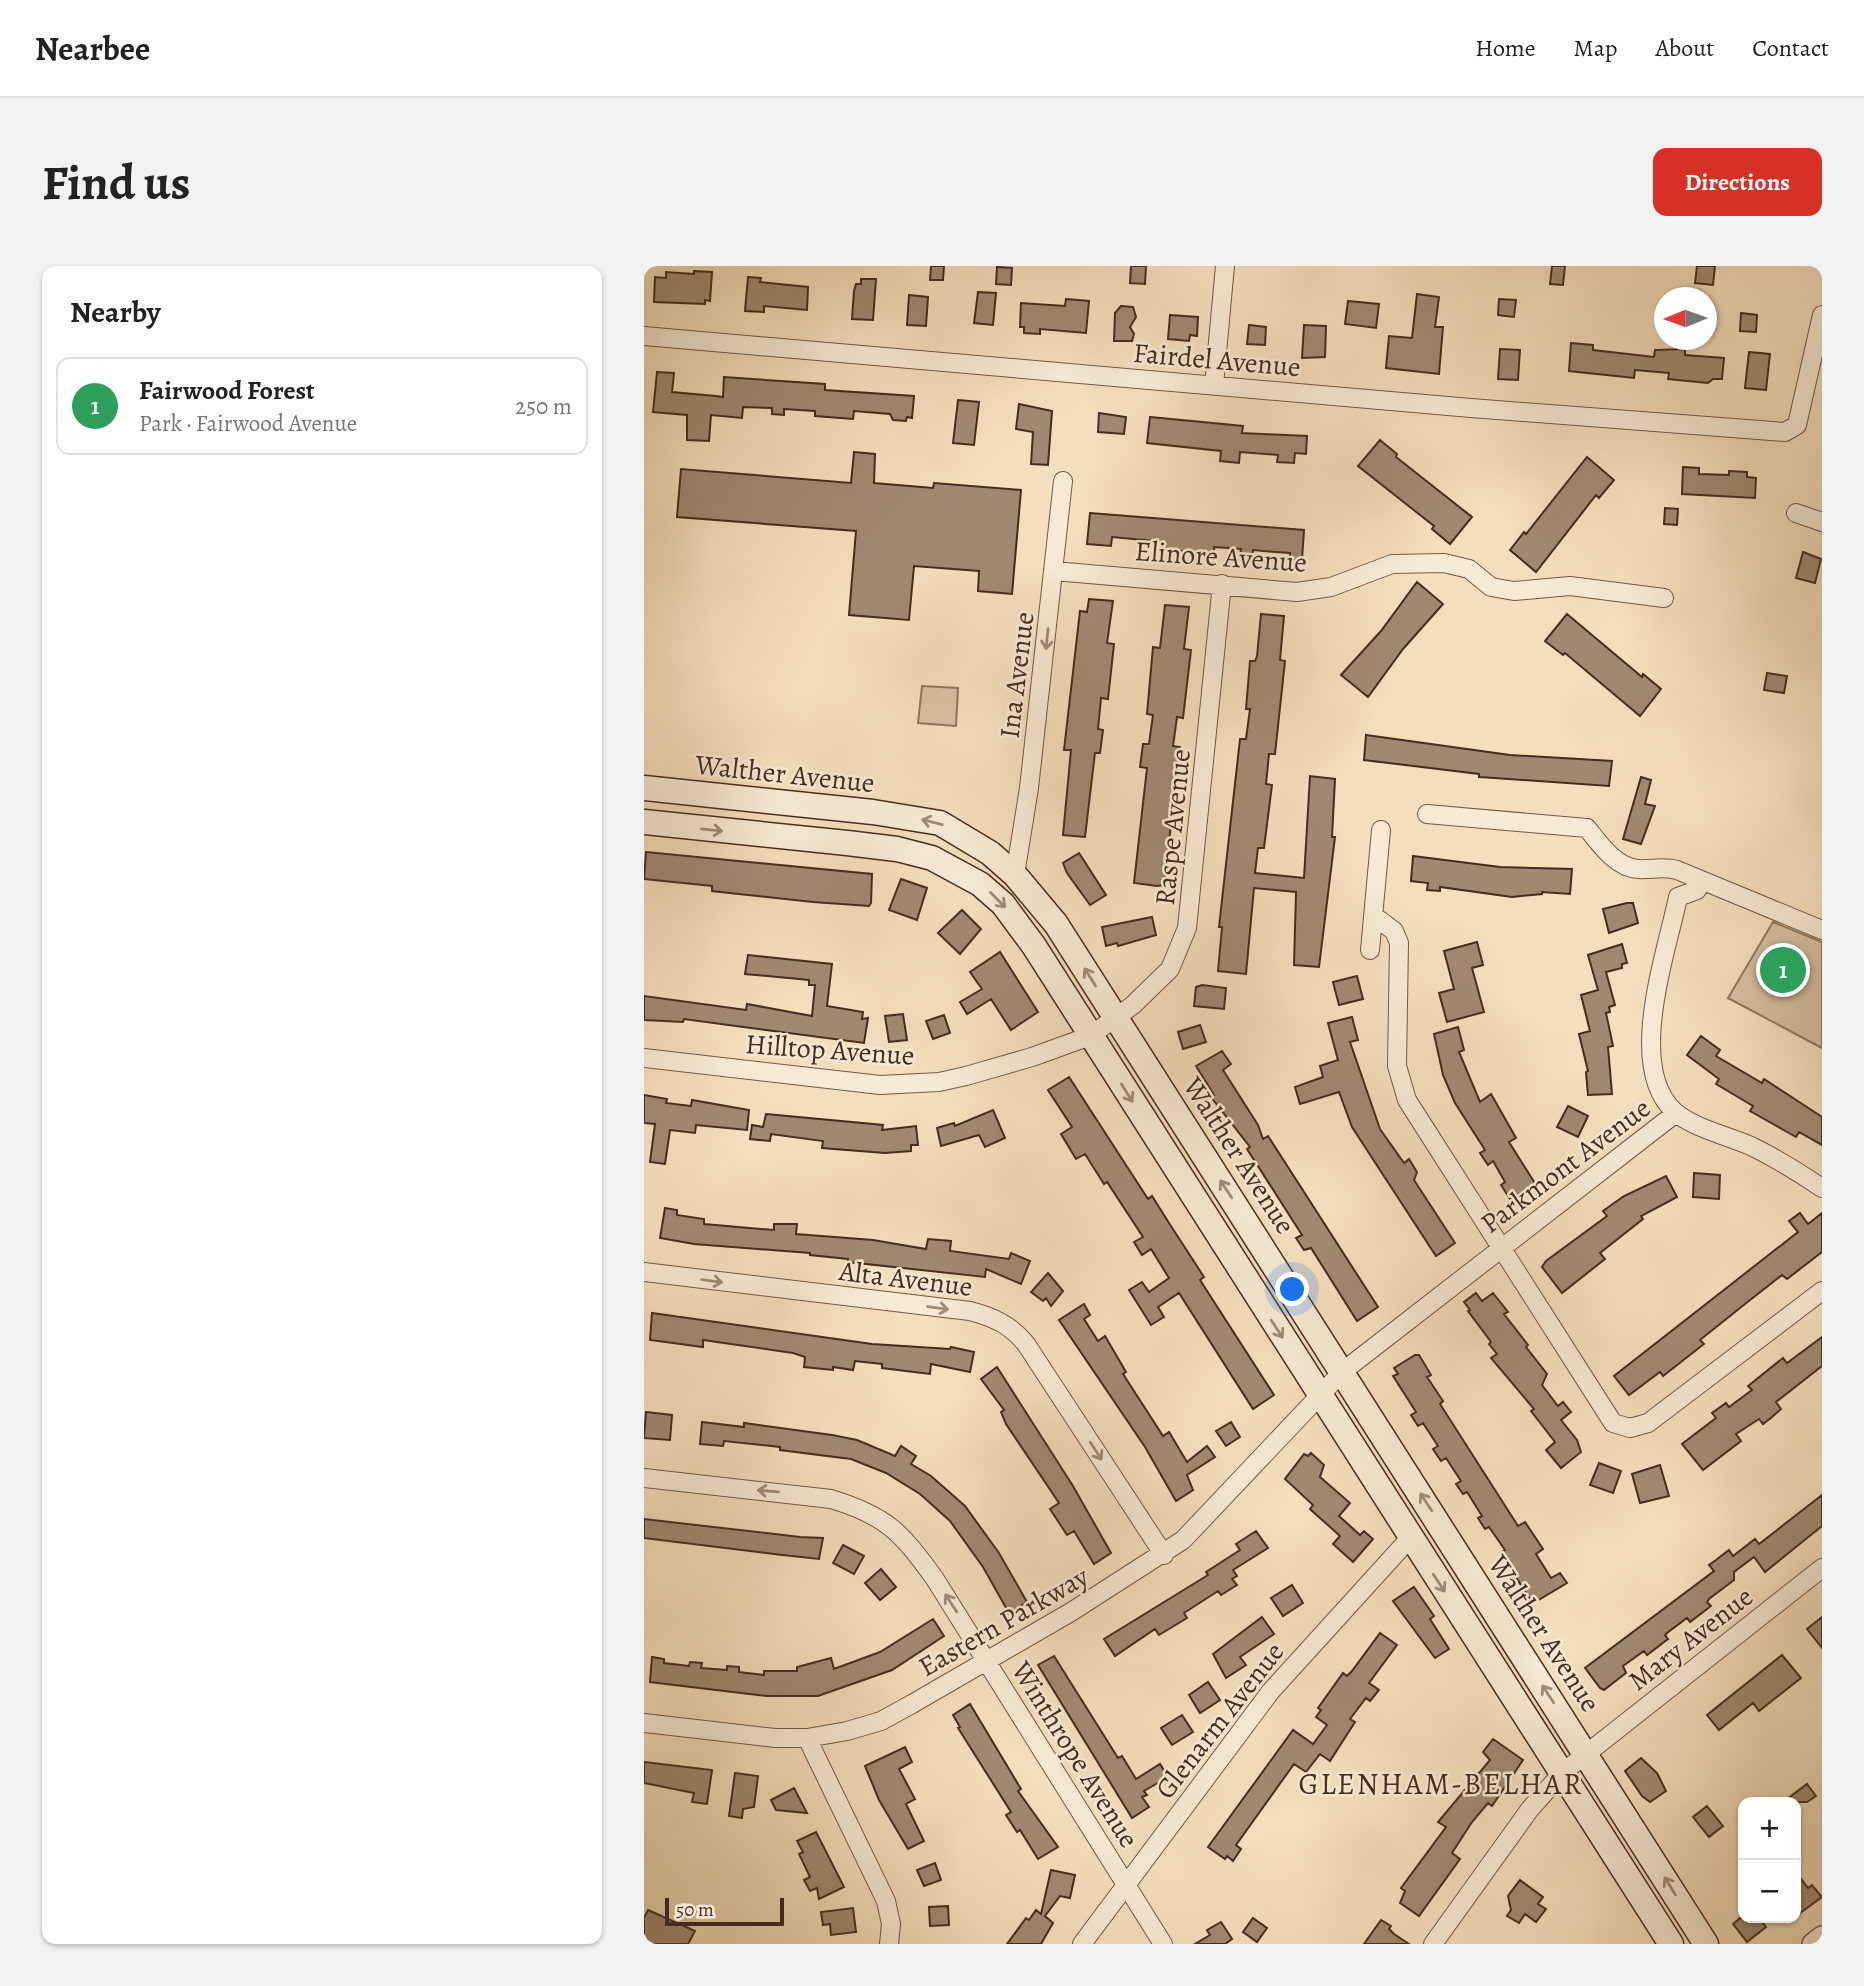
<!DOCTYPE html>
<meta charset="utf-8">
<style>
body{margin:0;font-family:Alegreya,serif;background:#f2f2f2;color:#222}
.controls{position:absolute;right:21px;bottom:21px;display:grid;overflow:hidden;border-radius:14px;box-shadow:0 2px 5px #0004}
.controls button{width:63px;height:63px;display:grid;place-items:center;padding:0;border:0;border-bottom:2px solid #e0e0e0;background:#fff;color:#222;font:35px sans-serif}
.compass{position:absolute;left:1010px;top:21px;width:63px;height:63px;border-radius:50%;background:#fff;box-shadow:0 2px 5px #0004;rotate:269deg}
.scale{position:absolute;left:21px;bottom:18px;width:119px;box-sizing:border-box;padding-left:7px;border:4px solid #462c1e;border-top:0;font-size:19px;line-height:24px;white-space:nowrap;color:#462c1e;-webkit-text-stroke:5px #f8ead4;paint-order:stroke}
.you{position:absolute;left:649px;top:1024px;width:24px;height:24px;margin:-18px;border:5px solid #fff;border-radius:50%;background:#1a73e8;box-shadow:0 0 0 10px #1a73e833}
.badge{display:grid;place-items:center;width:46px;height:46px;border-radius:50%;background:#d93025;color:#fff;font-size:23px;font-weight:700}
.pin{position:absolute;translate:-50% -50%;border:4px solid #fff;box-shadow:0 2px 7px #0006}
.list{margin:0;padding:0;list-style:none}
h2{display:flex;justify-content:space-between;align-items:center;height:91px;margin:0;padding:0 28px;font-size:30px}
h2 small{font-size:23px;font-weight:400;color:#767676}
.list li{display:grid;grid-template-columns:46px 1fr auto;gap:21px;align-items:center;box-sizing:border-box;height:98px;margin:0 14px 14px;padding:0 14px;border:2px solid #e0e0e0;border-radius:14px}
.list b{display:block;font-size:26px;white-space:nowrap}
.list p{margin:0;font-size:23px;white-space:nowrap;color:#767676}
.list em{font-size:23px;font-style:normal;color:#767676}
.map{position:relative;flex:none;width:1178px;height:1678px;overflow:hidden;border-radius:14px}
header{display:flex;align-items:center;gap:42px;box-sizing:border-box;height:98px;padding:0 35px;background:#fff;border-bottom:2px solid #e0e0e0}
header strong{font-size:33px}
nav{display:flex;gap:38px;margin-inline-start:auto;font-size:24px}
.intro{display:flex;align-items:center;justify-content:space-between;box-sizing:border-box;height:168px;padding:0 42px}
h1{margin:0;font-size:49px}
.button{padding:18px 32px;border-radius:14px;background:#d93025;color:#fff;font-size:24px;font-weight:700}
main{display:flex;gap:42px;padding:0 42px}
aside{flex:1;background:#fff;border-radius:14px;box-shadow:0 2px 5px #0004}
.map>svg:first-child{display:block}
.green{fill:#d7c0a2;stroke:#8e7660;stroke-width:2}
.building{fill:#a18971;stroke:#462c1e;stroke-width:2}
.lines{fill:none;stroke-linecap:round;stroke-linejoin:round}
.minor-casing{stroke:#725846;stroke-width:20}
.tertiary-casing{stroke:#725846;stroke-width:24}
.secondary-casing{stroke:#462c1e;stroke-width:27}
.minor{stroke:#f8ead4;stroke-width:18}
.tertiary{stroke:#f8ead4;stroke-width:21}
.secondary{stroke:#f8ead4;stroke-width:24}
.oneway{stroke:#9f8b79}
.labels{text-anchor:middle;stroke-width:5;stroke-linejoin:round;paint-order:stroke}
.street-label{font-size:28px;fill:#462c1e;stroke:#f8ead4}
.neighbourhood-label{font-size:30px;letter-spacing:2px;fill:#462c1e;stroke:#f8ead4}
</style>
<header>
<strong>Nearbee</strong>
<nav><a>Home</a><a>Map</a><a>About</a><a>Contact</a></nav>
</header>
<div class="intro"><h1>Find us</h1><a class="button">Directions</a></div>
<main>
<aside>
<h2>Nearby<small></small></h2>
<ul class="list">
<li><span class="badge" style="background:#2e9e5b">1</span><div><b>Fairwood Forest</b><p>Park · Fairwood Avenue</p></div><em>250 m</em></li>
</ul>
</aside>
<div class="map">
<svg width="1178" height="1678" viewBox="0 0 1178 1678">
<rect width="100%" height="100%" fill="#f5debd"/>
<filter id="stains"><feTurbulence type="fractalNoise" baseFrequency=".00286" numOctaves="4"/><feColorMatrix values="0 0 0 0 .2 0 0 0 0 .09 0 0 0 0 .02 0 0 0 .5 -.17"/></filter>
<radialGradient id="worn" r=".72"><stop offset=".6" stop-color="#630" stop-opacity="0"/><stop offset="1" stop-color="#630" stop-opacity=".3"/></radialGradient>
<!-- green -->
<path class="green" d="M278,420l36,2 -2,38 -38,-3z
M1129,656l49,20v106l-94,-50z"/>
<!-- building -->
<path class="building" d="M287,0h13l-1,14h-13z
M487,0h15l-1,18 -15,-1z
M908,0h13l-2,19 -13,-1z
M1053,0h18l-2,19 -18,-2z
M353,1l15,1 -1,17 -15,-1z
M50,5l18,1 -2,29 -5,-1v4l-51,-2 1,-25 11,1v-6l28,2z
M104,11l13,1 -1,4 48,5 -1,23 -43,-4v6l-19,-1z
M217,13h15l-3,41 -21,-1 2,-28 2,-7h5z
M334,26l18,1 -3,32 -19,-2z
M773,28l22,3 -4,30h8l-4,47 -53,-6 3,-32 23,2z
M265,29l19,2 -2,29 -19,-1z
M422,33l23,2 -3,32 -46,-4v5l-16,-1v-6h-4l1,-24 44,3z
M855,33l17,1 -2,17 -16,-2z
M704,35l31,3 -3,24 -31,-4z
M477,40l12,1 3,10 -6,10 4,7 -2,7h-18l1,-28z
M1097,47l16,2 -1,17 -16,-1z
M526,49l28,2 -1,19 -7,-1 -1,6 -21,-2z
M605,59l17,2 -1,18 -18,-1z
M660,59l22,1 -1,31 -23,1z
M927,77l22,2v5l61,7 1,-7 30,-1v6l39,3 -2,21h-9l-5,4 -40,-4 1,-6 -34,-3 -1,8 -65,-7z
M856,83l20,1 -2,30 -20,-1z
M1105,86l21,2 -4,36 -21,-2z
M13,106l17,1 -2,19 44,4 7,1 1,-20 101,7v6l89,6 -2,22 -5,-1 -1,4 -13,-1 -3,-6 -36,-3 -1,8 -38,-3v-5l-31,-2v6l-12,-1v-6l-29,-1 -1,11 -31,-3 -2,26 -22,-1v-25l-34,-3z
M314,134l21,2 -5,43 -21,-2z
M375,138l33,7 -4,54 -17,-1 2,-32 -17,-3z
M455,147l27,4 -2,17 -26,-2z
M506,151l93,9 -1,7 65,3 -1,18 -11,-1 -1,10 -17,-1 1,-7 -38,-3 -1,11 -19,-2 1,-10 -74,-8z
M736,174l17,14 -1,3 76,60 -22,27 -18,-15 2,-3 -76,-60z
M210,186l21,2 -1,29 59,5 1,-5 87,7 -9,104 -34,-3 1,-20 -65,-5 -5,54 -60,-5 7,-84 -179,-14 4,-48 170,14z
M943,191l27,23 -15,18 -3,-3 -60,77 -26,-22 14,-18 2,2z
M1039,201l16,1v6l30,1v-4l18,1v5l9,1 -1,20 -73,-4z
M1021,242l13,1 -1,16 -13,-1z
M446,247l214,17 -2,30 -12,-1v-6l-14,-1 -23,-2 -1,6 -12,-1 1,-6 -27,-2v6l-50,-3v-8l-52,-5 -1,9 -24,-2z
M1159,286l18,7 -6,24 -19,-5z
M773,316l26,22 -40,45 -35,48 -27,-22 40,-44z
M445,333l24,2 -6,42 7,1 -6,55 -7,-1 -3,31 5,1 -3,23h-5l-10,84 -22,-2 8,-85h-7l16,-139 7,1z
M521,339l24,2 -5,42 7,1 -8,68 -6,-1 -4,29 7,1 -16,138 -7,1 -23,-3 13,-115 -7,-1 3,-23h6l4,-29 -6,-1 6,-67 7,1z
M617,348l23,2 -4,44 5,1 -10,93h-6l-3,30 6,1 -8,63h-6l-3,25 49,5 6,-102 25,3 -3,58h3l-16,130 -25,-2 2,-73 -42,-4 -8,86 -28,-3 4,-44h-3l21,-188h6l4,-30h-4l4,-48h5l2,-5z
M923,348l75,63 1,-3 18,15 -21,27 -75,-63 -2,2 -18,-14z
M1123,407l20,3 -3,17 -20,-3z
M722,469l144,20 102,6 -3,25 -115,-8 -15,-1v-3l-115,-14z
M997,511l10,3 -6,24 10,2 -14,38 -18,-5z
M2,586l226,22 -1,29 -2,3 -56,-4 -101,-11v-5l-68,-7z
M435,587l27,42 -16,10 -23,-32 -4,-10z
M769,590l87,11 72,2 -2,25 -28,-2v2l-30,3 -72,-10v4l-13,-1 1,-7 -17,-2z
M257,613l26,9 -10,32 -28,-10z
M983,637h6l5,20 -29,10 -6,-24z
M318,644l19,19 -21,25 -22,-21z
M508,651l4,18 -38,11 -1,-3 -11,3 -4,-19z
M833,676l6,23 -11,3 12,44 -37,10 -8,-29 15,-4 -10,-38z
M978,678l5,19 -5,1v4l-16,4 9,33 -6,2 1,5 -4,1 7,33 -5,1 4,47 -24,1 -2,-23 2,-1 -9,-37 11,-3 -9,-36 17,-5 -10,-35z
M356,686l38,60 -27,18 -20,-31 -24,15 -7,-12 22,-13 -12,-17z
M104,689l84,9 -5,42 36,6 -1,7 6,-1 -4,25 -180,-24 -1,3 -39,-2v-24l102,14 1,-6 65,12 3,-31h-6v-5l-64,-6z
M713,710l6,23 -24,6 -6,-23z
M558,719l24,3 -2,21 -30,-3 2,-19z
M259,748l4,26 -18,2 -4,-26z
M300,749l6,18 -17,6 -7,-18z
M708,751l6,23 -8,2 30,87 24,34 5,-4 8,13 -3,8 41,63 -19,13 -84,-129 -13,-35 -39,12 -5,-17 28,-10 -3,-11 18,-6 -10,-37z
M556,759l6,17 -23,7 -5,-17z
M814,761l6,23 -5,2 21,50 11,-8 25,44 -7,4 27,43 -26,14 -9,-14 4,-3 -12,-21 -5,4 -8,-12 5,-3 -30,-47 -12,-28 -9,-41z
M1057,770l19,14 -4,6 46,27 2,-4 58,38v28l-23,-13 -3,5 -46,-26 3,-5 -37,-22 3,-5 -32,-24z
M578,785l9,13 -8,6 35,55 5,14 5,-3 110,171 -21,14 -46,-73 -7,2 -8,-12 6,-3 -55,-86 3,-2 -39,-50 3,-2 -18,-29z
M425,811l79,122 4,-3 17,27 35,54 -4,3 74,115 -21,14 -74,-116 -21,14 6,10 -13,8 -22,-35 13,-8 7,10 20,-14 -18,-29 -9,6 -8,-13 9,-5 -36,-55 -3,2 -19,-30 -9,5 -15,-25 11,-7 -24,-37z
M0,829l23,4 -1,4 25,3 1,-6 57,10 -2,20 -51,-5 -1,8 -25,-3 -5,34 -15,-2 5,-38 -11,-1z
M924,840l20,10 -10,21 -21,-10z
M349,844l12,28 -20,9 -6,-12 -38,11 -4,-18 17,-5 1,3z
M122,848l117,11 -1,5 34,-4 2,19h-7v6l-26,2 -63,-5 1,-7 -52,-7 -1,7 -20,-2 2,-14 11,2z
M1050,907l26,2 -1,24 -26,-2z
M1022,910l11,21 -36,19 2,3 -43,34 5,6 -43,34 -20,-26 4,-6 61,-45 -4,-5 21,-15z
M21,942l12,2v5l27,4v5l70,6v-6h23l-1,10 77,6 53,9 2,-10 23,2 -1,10 59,8 2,-6 19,8 -9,23 -35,-15 -1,8 -137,-15v-3l-38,-4v-2l-116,-9 -34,-6z
M1156,947l8,11 14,-11v39l-35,27 -5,-4 -42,33 -40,32 4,4 -41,32 -3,-4 -31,23 -15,-19 184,-144 -9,-11z
M404,1007l15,18 -12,15 -5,-8 -3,3 -12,-9z
M832,1027l6,8 11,-8 15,19 -4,2 24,31 -2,2 21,27 -5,11 16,21 5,-4 8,10 -10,8 16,20 4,12 -20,16 -15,-18 9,-8 -24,-31 3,-2 -43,-51 6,-4 -8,-10 2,-2 -23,-31 2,-1 -6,-8z
M440,1038l6,11 -6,4 14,22 7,-5 21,36 -3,2 40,62 6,-4 18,30 20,-16 8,11 -28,18 6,15 -17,11 -31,-54 -86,-127z
M8,1047l220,31 78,5 1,-2 23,5 -4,20 -39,-8 -1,10 -48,-6v-4l-27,-3 -2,9 -20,-3v3l-29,-3 1,-10 -12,-4 -90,-13v7l-53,-7z
M1178,1071v29l-46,36 5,7 -9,8 -9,7 -4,-5 -23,15 5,7 -38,29 -21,-26 34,-26 -4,-5 14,-10 3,4 23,-17 -4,-4 35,-28 4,5z
M771,1089h4l12,20 -4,2 16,24 -3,3 78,122 7,-4 18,27 -7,5 15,24 9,-5 7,10 -30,18 -3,-5 -4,3 -30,-46 5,-3 -16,-23 -4,2 -7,-11 4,-2 -15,-24 -4,2 -7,-10 5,-3 -15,-23 -5,3 -8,-12 5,-3 -15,-23 -5,3 -7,-11 5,-3 -23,-36 5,-2 -4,-6z
M353,1101l76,119 38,67 -17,11 -20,-33 -7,4 -17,-26 9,-6 -53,-79 -5,-12 3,-2 -23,-31z
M2,1146l26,3 -2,25 -26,-2z
M58,1156l42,5v-4l88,12 25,5 38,16 6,-10 15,10 -5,8 20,12 34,30 34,47 28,49 -18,11 -26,-46 -33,-46 -30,-27 -34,-21 -35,-14 -71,-9v-3l-56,-6 -1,5 -23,-2z
M587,1156l9,15 -14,9 -10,-15z
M667,1187l13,12 -4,12 30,26 -11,13 21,19 4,-4 9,8 -20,23 -20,-18 7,-8 -30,-27 3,-4 -28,-26 19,-25 4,2z
M955,1197l22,8 -8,22 -23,-8z
M1016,1199l9,31 -29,7 -8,-29z
M1178,1229v31l-57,46 -11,-15 -20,15v8l-25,19 -2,3 4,4 -21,16 -3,-4 -20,15 -2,2 3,4 -21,16 -3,-4 -21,15 3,7 -22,17 -4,-2 -15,-20 129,-97 -5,-6 7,-5 13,-10 4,6 22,-17 4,5z
M0,1253l156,18 23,1 -4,21 -37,-4 -138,-17z
M612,1265l12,17 -35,22 4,6 -5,3 5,6 -16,10 -3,-4 -34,22 3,5 -28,17 -4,-6 -40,27 -11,-17 104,-64 -2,-3 34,-22 -4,-6z
M199,1279l21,11 -10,18 -21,-11z
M237,1303l15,18 -16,13 -15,-17z
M648,1319l11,18 -20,13 -12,-18z
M770,1321l20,29 -4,3 19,30 -14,9 -42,-57z
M618,1351l12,17 -34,23 6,8 -20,13 -13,-24z
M1178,1351v31l-15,-19z
M289,1353l11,17 -52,34 -74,26h-51l-117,-14 2,-25 12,2v4l25,3 1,-4 12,1 -1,5 26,2v-4l12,1v5l25,3v-4h33v-4l34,-9 3,11 46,-17z
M736,1367l17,12 -28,38 10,7 -9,11 -4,-3 -16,21 5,3 -25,39 -10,-7 -14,18 -12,-8 -58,81 5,4 -8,12 -6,-5 -2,3 -17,-12 85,-117 20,14 14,-19 -11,-8 5,-7 -3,-2 25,-35 4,3 5,-5z
M1138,1389l19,23 -42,33 -6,-8 -34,27 -12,-15z
M410,1390l64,102 4,-2 14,23 24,-15 8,13 -24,14 3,4 -5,2 7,10 -17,11 -94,-153z
M564,1416l12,18 -20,13 -11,-18z
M326,1438l51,85 -3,2 40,56 -20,12 -18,-29 -3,2 -11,-17 5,-3 -53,-84 2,-1 -7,-12z
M538,1449l11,17 -21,13 -11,-17z
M849,1473l30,21 -31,46 -4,-3 -16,19 -20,31 8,6 -41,57 -19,-13 5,-12 -4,-3 45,-61 -8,-5 52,-62 -7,-8z
M261,1481l7,15 -13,7 16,30 -9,5 18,37 -16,8 -29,-49 -14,-34z
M997,1492l16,15 9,18 -16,11 -8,-6 -17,-25z
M0,1496l68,8 -5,34 -15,-2 2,-9 -50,-10z
M91,1507l23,3 -4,31 -11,2 -1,9 -13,-2z
M1163,1518l9,12 -9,6h-24z
M150,1522l13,25 -31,-3 -5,-10z
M1063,1540l16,20 -14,11 -16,-20z
M172,1566l28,55 -25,12 -2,-11 -7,3 -6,-11 6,-3 -11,-23 4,-2 -6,-11z
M291,1597l6,17 -17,6 -7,-16z
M407,1604l24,5 -5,23 -10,-2 -15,20 8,7 -12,21h-34l19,-26 3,2 7,-10 5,4z
M1152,1606l12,16 4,-3 10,12 -26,19z
M876,1614l23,17 -5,7 8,5 -10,13 -11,-8 -6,9 -12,-7 4,-6 -3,-14z
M304,1640l1,19 -19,1 -1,-19z
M209,1642l3,24 -25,3 -1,-11 -7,1 -2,-13z
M4,1644l47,21 -7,13h-44v-26z
M609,1652l14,10 -10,14 -14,-10z
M1096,1652h19l7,9 -19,15 -14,-18z
M737,1654l10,6 -2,3 5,5 15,10h-45z
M577,1656l11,17 -7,5h-30l15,-9 -3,-5z"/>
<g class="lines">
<!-- minor casing -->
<g class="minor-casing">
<path id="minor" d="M0,70l827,72 314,24 12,-7 25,-110
M570,119l11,-119
M1152,247l26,9
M410,305l243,21 34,-5 61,-23 52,-1 25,6 22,18 23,4 56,-5 94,12
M783,548l160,14c12,15 29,40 51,41 14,1 24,-3 39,1l145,60
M371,609l14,-87 34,-307
M1058,615l-5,9 -19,7c-11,55 -53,171 -3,215 20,17 54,24 78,35 24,12 47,26 69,41
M730,650l20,15 5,12 -2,123 10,34 206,323 17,5 18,-5 174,-132
M726,684l11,-120
M0,792l236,27 59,-3 27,-6 66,-19 58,-21 43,-31 37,-36 17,-41 35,-344
M0,1006l326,39c23,6 41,14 56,33l138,211
M0,1212l187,21c56,17 70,33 104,80l228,365
M0,1457l131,15h32l40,-7 34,-10 31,-17 159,-92 112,-72 159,-168 334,-259
M163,1472l79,163 5,23 -2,20
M438,1678l189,-253 139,-153
M789,1678l97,-135 32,-36 260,-205"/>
</g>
<!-- tertiary casing -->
<g class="tertiary-casing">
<path id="tertiary" d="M1169,1678l9,-7"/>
</g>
<!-- secondary casing -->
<g class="secondary-casing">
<path id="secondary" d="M0,522l229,24 67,11 50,30 25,22 41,49 650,1020
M0,556l203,21 50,6 35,9 48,26 23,20 31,42 637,998"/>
</g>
<!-- minor -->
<use href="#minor" class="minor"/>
<!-- tertiary -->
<use href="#tertiary" class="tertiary"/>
<!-- secondary -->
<use href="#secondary" class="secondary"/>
</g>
<!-- one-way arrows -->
<defs><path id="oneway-shaft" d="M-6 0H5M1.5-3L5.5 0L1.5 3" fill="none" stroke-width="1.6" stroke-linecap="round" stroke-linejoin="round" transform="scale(1.75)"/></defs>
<g class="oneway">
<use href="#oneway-shaft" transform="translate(403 373) rotate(96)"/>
<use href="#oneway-shaft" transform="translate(288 556) rotate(-166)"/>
<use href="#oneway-shaft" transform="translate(68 564) rotate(6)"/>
<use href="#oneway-shaft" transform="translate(354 634) rotate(45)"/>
<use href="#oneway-shaft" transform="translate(446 711) rotate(-122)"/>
<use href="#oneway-shaft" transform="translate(483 827) rotate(58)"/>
<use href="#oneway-shaft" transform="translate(582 923) rotate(-123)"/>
<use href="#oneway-shaft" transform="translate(68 1015) rotate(7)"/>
<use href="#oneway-shaft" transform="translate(294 1042) rotate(7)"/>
<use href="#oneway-shaft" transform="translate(633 1063) rotate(57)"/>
<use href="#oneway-shaft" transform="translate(452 1185) rotate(57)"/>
<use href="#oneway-shaft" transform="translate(124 1225) rotate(-175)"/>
<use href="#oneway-shaft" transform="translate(782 1236) rotate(-123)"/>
<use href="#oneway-shaft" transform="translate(795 1317) rotate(57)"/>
<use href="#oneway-shaft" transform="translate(307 1337) rotate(-123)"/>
<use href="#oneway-shaft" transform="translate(904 1428) rotate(-123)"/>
<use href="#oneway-shaft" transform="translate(1026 1620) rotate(-122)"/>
</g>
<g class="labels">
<!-- street labels -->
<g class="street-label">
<text transform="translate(573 93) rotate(5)" y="10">Fairdel Avenue</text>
<text transform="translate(577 290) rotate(4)" y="10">Elinore Avenue</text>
<text transform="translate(372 409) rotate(-83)" y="10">Ina Avenue</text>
<text transform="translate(141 507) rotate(6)" y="10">Walther Avenue</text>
<text transform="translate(528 561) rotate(-84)" y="10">Raspe Avenue</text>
<text transform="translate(186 783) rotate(4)" y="10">Hilltop Avenue</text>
<text transform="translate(596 889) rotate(57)" y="10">Walther Avenue</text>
<text transform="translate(921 899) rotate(-37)" y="10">Parkmont Avenue</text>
<text transform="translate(262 1012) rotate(7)" y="10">Alta Avenue</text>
<text transform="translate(359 1355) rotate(-30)" y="10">Eastern Parkway</text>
<text transform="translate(901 1367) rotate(57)" y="10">Walther Avenue</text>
<text transform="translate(1046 1372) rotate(-38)" y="10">Mary Avenue</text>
<text transform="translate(575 1454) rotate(-52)" y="10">Glenarm Avenue</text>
<text transform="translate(432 1488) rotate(58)" y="10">Winthrope Avenue</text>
</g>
<!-- neighbourhood labels -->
<g class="neighbourhood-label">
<text x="797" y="1528">GLENHAM-BELHAR</text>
</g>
</g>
<rect width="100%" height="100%" filter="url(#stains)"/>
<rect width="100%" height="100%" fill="url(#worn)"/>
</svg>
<div class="controls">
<button>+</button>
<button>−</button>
</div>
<svg class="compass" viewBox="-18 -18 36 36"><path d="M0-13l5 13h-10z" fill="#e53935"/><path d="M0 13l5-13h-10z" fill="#767676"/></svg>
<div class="scale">50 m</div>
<div class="you"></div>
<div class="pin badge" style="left:1139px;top:704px;background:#2e9e5b">1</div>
</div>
</main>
